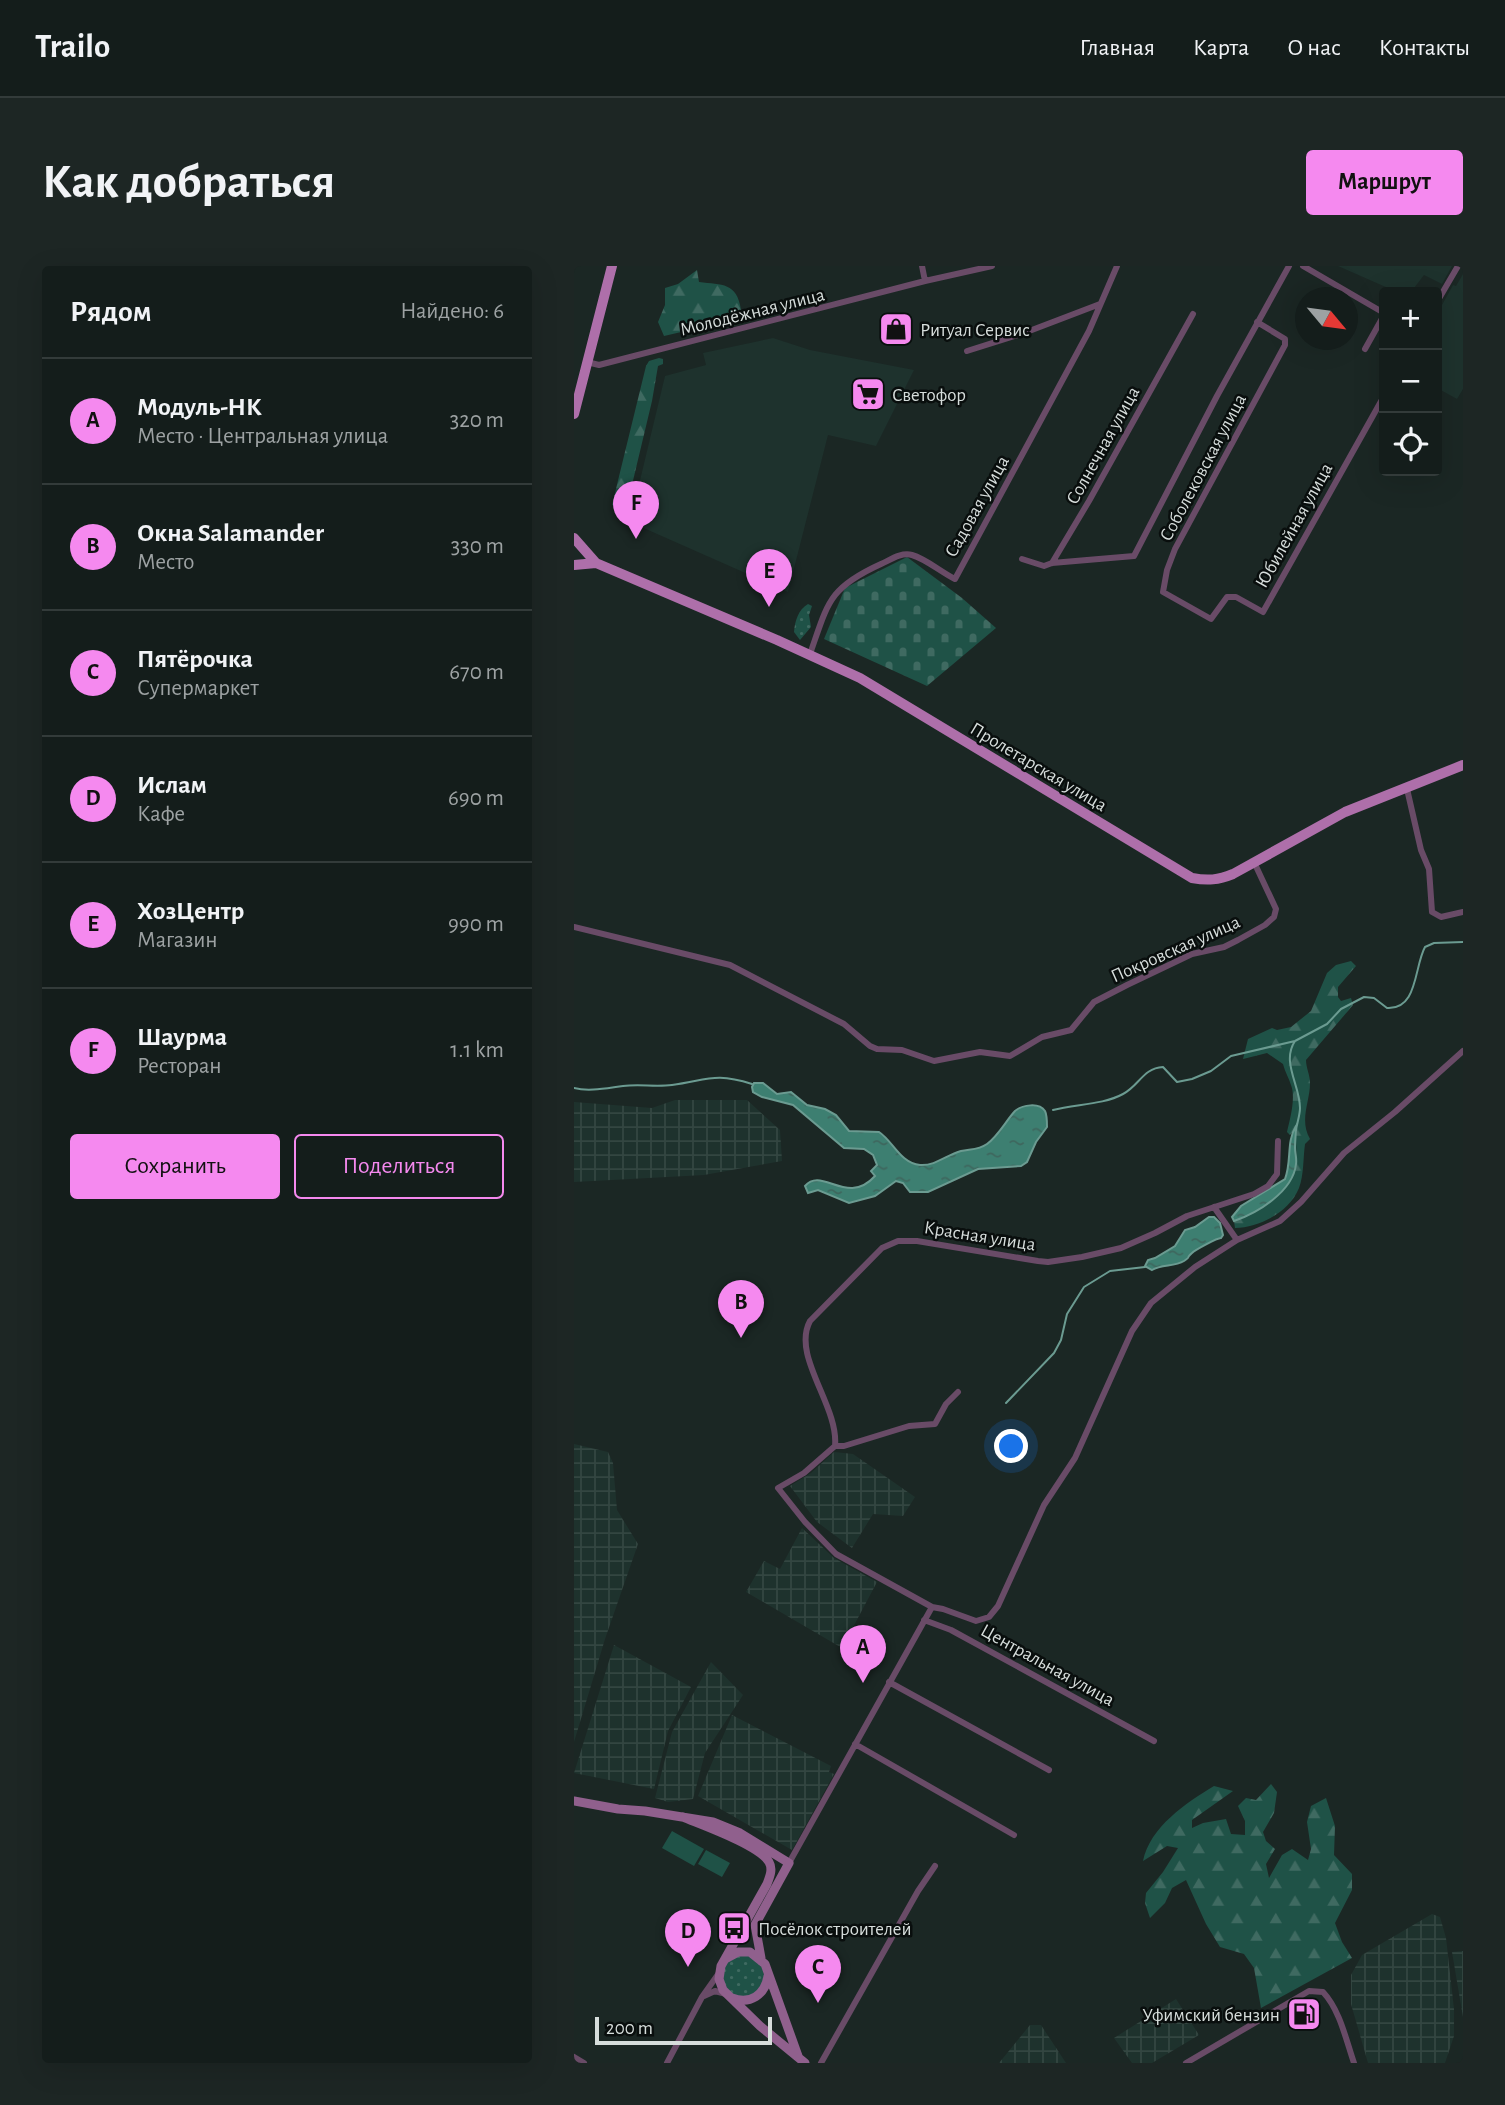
<!DOCTYPE html>
<html lang="ru">
<meta charset="utf-8">
<style>
body{margin:0;font-family:"Alegreya Sans",sans-serif;background:#1d2624;color:#f1f3f6}
.controls{position:absolute;right:21px;top:21px;display:grid;overflow:hidden;border-radius:7px;box-shadow:0 7px 28px #0002}
.controls button{width:63px;height:63px;display:grid;place-items:center;padding:0;border:0;border-bottom:2px solid #333b3a;background:#141d1b;color:#f1f3f6;font:35px sans-serif}
.compass{position:absolute;left:721px;top:21px;width:63px;height:63px;border-radius:50%;background:#141d1b;box-shadow:0 7px 28px #0002;rotate:119deg}
.scale{position:absolute;left:21px;bottom:18px;width:177px;box-sizing:border-box;padding-left:7px;border:4px solid #d6dddb;border-top:0;font-size:19px;line-height:24px;white-space:nowrap;color:#d6dddb;-webkit-text-stroke:5px #090e0d;paint-order:stroke}
.you{position:absolute;left:438px;top:1181px;width:24px;height:24px;margin:-18px;border:5px solid #fff;border-radius:50%;background:#1a73e8;box-shadow:0 0 0 10px #1a73e833}
.badge{display:grid;place-items:center;width:46px;height:46px;border-radius:50%;background:#f589ef;color:#111;font-size:23px;font-weight:700}
.pin{position:absolute;translate:-50% -58px;filter:drop-shadow(0 2px 4px #0008)}
.pin::after{content:'';position:absolute;top:37px;width:24px;height:21px;background:inherit;clip-path:polygon(0 0,100% 0,50% 100%)}
.list{margin:0;padding:0;list-style:none}
h2{display:flex;justify-content:space-between;align-items:center;height:91px;margin:0;padding:0 28px;font-size:30px}
h2 small{font-size:23px;font-weight:400;color:#9da2a3}
.list li{display:grid;grid-template-columns:46px 1fr auto;gap:21px;align-items:center;box-sizing:border-box;height:126px;padding:0 28px;border-top:2px solid #333b3a}
.list b{display:block;font-size:26px;white-space:nowrap}
.list p{margin:0;font-size:23px;white-space:nowrap;color:#9da2a3}
.list em{font-size:23px;font-style:normal;color:#9da2a3}
.actions{display:flex;gap:14px;padding:21px 28px}
.actions a{flex:1;padding:16px 0;border:2px solid #f589ef;border-radius:7px;text-align:center;font-size:24px;color:#f589ef}
.actions .main{background:#f589ef;color:#111}
.icon{flex:none;width:38px;height:38px;fill:none;stroke:currentColor;stroke-width:2;stroke-linecap:round;stroke-linejoin:round}
.map{position:relative;flex:none;width:889px;height:1797px;overflow:hidden;border-radius:7px}
header{display:flex;align-items:center;gap:42px;box-sizing:border-box;height:98px;padding:0 35px;background:#141d1b;border-bottom:2px solid #333b3a}
header strong{font-size:33px}
nav{display:flex;gap:38px;margin-inline-start:auto;font-size:24px}
.intro{display:flex;align-items:center;justify-content:space-between;box-sizing:border-box;height:168px;padding:0 42px}
h1{margin:0;font-size:49px}
.button{padding:18px 32px;border-radius:7px;background:#f589ef;color:#111;font-size:24px;font-weight:700}
main{display:flex;gap:42px;padding:0 42px}
aside{flex:1;background:#141d1b;border-radius:7px;box-shadow:0 7px 28px #0002}
.map>svg:first-child{display:block}
.built{fill:#1e322d}
.industrial{fill:url(#industrial-grid)}
.grass{fill:url(#grass-dots)}
.forest{fill:url(#forest-firs)}
.cemetery{fill:url(#cemetery-stones)}
.garden{fill:#1f5247}
.water{fill:url(#water-ripples);stroke:#6b9b91;stroke-width:2}
.lines{fill:none;stroke-linecap:round;stroke-linejoin:round}
.stream{stroke:#6b9b91;stroke-width:2}
.street{stroke:#694b67;stroke-width:6}
.secondary{stroke:#90608d;stroke-width:9}
.primary{stroke:#ae6faa;stroke-width:10}
.labels{text-anchor:middle;stroke-width:5;stroke-linejoin:round;paint-order:stroke}
.street-label{font-size:19px;fill:#d6dddb;stroke:#090e0d}
.poi-label{font-size:19px;fill:#d6dddb;stroke:#090e0d;text-anchor:start}
</style>
<header>
<strong>Trailo</strong>
<nav><a>Главная</a><a>Карта</a><a>О нас</a><a>Контакты</a></nav>
</header>
<div class="intro"><h1>Как добраться</h1><a class="button">Маршрут</a></div>
<main>
<aside>
<h2>Рядом<small>Найдено: 6</small></h2>
<ul class="list">
<li><span class="badge">A</span><div><b>Модуль-НК</b><p>Место · Центральная улица</p></div><em>320 m</em></li>
<li><span class="badge">B</span><div><b>Окна Salamander</b><p>Место</p></div><em>330 m</em></li>
<li><span class="badge">C</span><div><b>Пятёрочка</b><p>Супермаркет</p></div><em>670 m</em></li>
<li><span class="badge">D</span><div><b>Ислам</b><p>Кафе</p></div><em>690 m</em></li>
<li><span class="badge">E</span><div><b>ХозЦентр</b><p>Магазин</p></div><em>990 m</em></li>
<li><span class="badge">F</span><div><b>Шаурма</b><p>Ресторан</p></div><em>1.1 km</em></li>
</ul>
<div class="actions"><a class="main">Сохранить</a><a>Поделиться</a></div>
</aside>
<div class="map">
<svg width="889" height="1797" viewBox="0 0 889 1797">
<defs>
<pattern id="industrial-grid" width="8" height="8" patternUnits="userSpaceOnUse" patternTransform="scale(1.75)"><rect width="8" height="8" fill="#1e322d"/><path d="M0 4h8M4 0v8" fill="none" stroke="#334641"/></pattern>
<pattern id="grass-dots" width="8" height="8" patternUnits="userSpaceOnUse" patternTransform="scale(1.75)"><rect width="8" height="8" fill="#1f5247"/><path d="M2 2h.1M6 6h.1" fill="none" stroke="#3f6a61" stroke-width="1.8" stroke-linecap="round"/></pattern>
<pattern id="forest-firs" width="22" height="20" patternUnits="userSpaceOnUse" patternTransform="scale(1.75)"><rect width="22" height="20" fill="#1f5247"/><path d="M5 1l3.5 6h-7zM16 11l3.5 6h-7z" fill="#3f6a61"/></pattern>
<pattern id="cemetery-stones" width="16" height="16" patternUnits="userSpaceOnUse" patternTransform="scale(1.75)"><rect width="16" height="16" fill="#1f5247"/><path d="M2 7V4a2 2 0 0 1 4 0v3zM10 15v-3a2 2 0 0 1 4 0v3z" fill="#3f6a61"/></pattern>
<pattern id="water-ripples" width="26" height="14" patternUnits="userSpaceOnUse" patternTransform="scale(1.75)"><rect width="26" height="14" fill="#3d7f71"/><path d="M2 4q2-2 4 0t4 0M15 11q2-2 4 0t4 0" fill="none" stroke="#3e675e"/></pattern>
</defs>
<rect width="100%" height="100%" fill="#1b2724"/>
<!-- built -->
<path class="built" d="M764,0h114l-10,18 -18,-9 -13,17h-14z
M889,8v115l-6,10 -20,-11v-74l16,-29 3,1z
M199,72l37,12 104,20 -38,76 -48,-11 -40,157 -158,-70 35,-146 41,-11 -3,-12z"/>
<!-- industrial -->
<path class="industrial" d="M101,834h72l33,30 2,31 -78,14 -130,7v-80l78,6z
M0,1178l34,8 5,11 4,47 21,34 -33,95 -31,103z
M260,1186l19,2 62,43 -12,19 -30,-2 -21,34 -35,-26 -27,-36 21,-13z
M228,1262l32,30 43,24 -35,66 -96,-56 18,-31 16,8z
M40,1379l77,42 -23,44 -14,58 -80,-16z
M137,1396l32,33 -38,58 -12,46 -25,3 -13,-4 17,-66z
M158,1449l99,51 -2,6 5,2 -42,76 -94,-54z
M858,1648l8,3 6,21 8,71v27l-9,27h-77l-17,-59v-29l11,-20z
M889,1685v66l-11,-65z
M602,1733l23,36 -47,28h-20l-18,-25z
M456,1759h11l25,38h-67z"/>
<!-- grass -->
<path class="grass" d="M234,338l4,2 -3,9 2,12 -11,13 -6,-8c1,-11 4,-22 14,-28z
M148 1710a21 21 0 1 1 42 0a21 21 0 1 1-42 0Z"/>
<!-- forest -->
<path class="forest" d="M123,4l2,12c23,3 38,0 42,28l-8,10 -69,16 -6,-14 7,-17v-17l13,-4z
M85,92l4,1v5l-5,2 -6,35 -26,109 -14,-5 34,-139 3,-5z
M777,695l5,5 -18,21v10l3,4 10,-3 2,7 -47,55c0,8 4,15 4,23 0,19 -11,37 0,56l-5,5c-2,14 -1,31 -6,44 -10,25 -40,39 -64,40l-1,-7c24,-8 55,-27 61,-54 3,-12 0,-27 1,-40l-6,8 -3,-3c3,-13 9,-34 4,-47 -2,-7 -6,-13 -8,-21l-16,-11 -24,6 5,-20 24,-11 5,2 14,-3 20,-16 16,-38 9,-8z
M697,1518l6,8 -3,21 -11,19 3,9 9,8 -9,15 3,14 13,-23 10,-6 16,11 3,-11 -4,-27 4,-16 15,-8 9,28 -1,29 18,19v16l-17,33 7,19 10,16 -91,50 -7,-40 -10,-14 -24,-7 -14,-23 -20,-44 -14,8 -7,15 -15,15 -5,-15 1,-10 17,-21 15,-24 -11,-2 -24,15c7,-34 43,-58 71,-75l19,5 -41,29v8l11,-5 23,-4 5,15 14,1v-14l-7,-15 8,-8 10,2z"/>
<!-- cemetery -->
<path class="cemetery" d="M333,291l55,41 34,30 -69,58 -103,-47 21,-51z"/>
<!-- garden -->
<path class="garden" d="M98,1565l32,18 -10,17 -32,-18z
M132,1584l24,13 -8,14 -24,-13z"/>
<!-- water -->
<path class="water" d="M180,817h9l14,11 14,-2 16,13 18,4 11,6 13,16 30,1c14,9 21,31 41,33 16,1 26,-10 41,-14 9,-2 18,-1 26,-7 12,-9 18,-22 28,-33 7,-6 24,-9 30,0 2,4 2,11 2,16l-11,15 -9,20 -6,4 -43,3 -50,23h-18l-7,-9 -7,-2 -21,15 -26,7 -31,-13 -10,3 -3,-7c17,-20 42,21 70,-10l-4,-5 6,-6 -4,-10 -9,-6 -20,-1 -51,-43 -31,-8 -9,-5 -1,-5z
M722,860c0,7 -1,15 -1,22 0,5 2,11 1,16 -3,28 -39,49 -62,57l-2,-4 9,-11 44,-27c7,-18 1,-37 11,-53z
M635,951h5l6,6 3,12 -2,3c-4,0 -26,12 -29,15 -8,7 1,2 -8,8 -10,6 -22,3 -32,9l-7,-4 3,-6 7,-2 20,-12 10,-16 10,-3z"/>
<g class="lines">
<!-- stream -->
<path class="stream" d="M721,775c-14,21 5,44 5,67 0,7 -3,15 -4,22
M0,822c15,4 33,0 49,-2 16,-2 33,1 49,-1 36,-5 43,-13 80,-1
M479,844c22,-6 50,-5 70,-16 16,-8 20,-26 40,-27l14,15 15,-3 19,-8 20,-15 64,-15 32,-17 14,-15 23,-12 10,1 13,10c31,2 27,-41 38,-61l9,-4 29,-1
M432,1137l48,-50 7,-13 6,-26 17,-27 26,-16 35,-4"/>
<!-- street -->
<path class="street" d="M348,0l3,15
M729,0l81,47
M863,36l21,-36
M683,56l28,17v6l-110,204 -8,21 -4,22 48,27 16,-22h9l27,15 121,-216
M791,83l19,-34
M393,85l57,-18 76,-29
M13,96l12,3 326,-84 67,-15
M448,293l22,7 8,-3 82,-7 83,-160 72,-130
M478,297l37,-62 104,-187
M236,388c18,-51 18,-66 71,-90 9,-4 20,-12 31,-9 14,4 29,17 43,24l134,-248 28,-65
M833,523l14,61 8,19 3,43 9,5 22,-5
M0,661l156,38 114,59 26,22 7,3 25,1 32,11 46,-9 30,4 32,-19 29,-7 23,-28 33,-17 65,-31 32,-7 14,-7 27,-15 9,-8 2,-8 -22,-47
M640,941l23,33
M261,1180h9l65,-20 26,-2 11,-20 12,-12
M358,1341l-96,-53 -31,-32 -27,-34 26,-15 31,-27c4,-40 -44,-90 -25,-125l72,-73 16,-7h19l121,20 10,1 34,-5 39,-9 34,-15 32,-17 67,-22 14,-8 9,-12 1,-33
M350,1354l27,10 203,111
M315,1416l160,88
M281,1478l159,91
M215,1597l143,-256 11,2 33,12 13,-4 9,-11 46,-101 31,-47 57,-127 19,-28 44,-36 42,-27 43,-19 21,-19 43,-49 51,-41 68,-61
M130,1730l11,-5 11,3
M0,1791l10,6
M93,1797l35,-66 17,-24
M247,1797l97,-172 17,-25
M612,1797l123,-72 14,1c17,18 23,48 31,71"/>
<!-- secondary -->
<path class="secondary" d="M0,1535l44,8 27,2 68,11 27,11 49,30 -34,62 6,33
M109,1551c19,8 76,28 86,45 4,7 1,14 -2,22l-46,82 -2,13 4,11 37,36 45,37
M153,1692l11,-6h12l15,12 33,92
M158,1732c18,7 33,-3 36,-22"/>
<!-- primary -->
<path class="primary" d="M0,148l38,-148
M0,272l22,25 181,77 83,38 332,200c16,3 26,2 41,-4l112,-62 118,-47
M0,299l22,-2"/>
</g>
<!-- icons -->
<defs>
<g id="shop-square" transform="scale(1.75)"><rect x="-9" y="-9" width="18" height="18" rx="4" fill="#f589ef" stroke="#090e0d"/><path d="M-5-2.5h2.3a2.7 3.5 0 0 1 5.4 0H5L5.5 6h-11ZM-1.5-2.5h3a1.5 2.3 0 0 0-3 0Z" fill="#111"/></g>
<g id="supermarket-square" transform="scale(1.75)"><rect x="-9" y="-9" width="18" height="18" rx="4" fill="#f589ef" stroke="#090e0d"/><path d="M-6-5.5h2.5l.6 2H6L4.5 2H-2.5L-4.4-4H-6ZM-1.5 3.2a1.3 1.3 0 1 0 .1 0ZM3 3.2a1.3 1.3 0 1 0 .1 0Z" fill="#111"/></g>
<g id="bus-square" transform="scale(1.75)"><rect x="-9" y="-9" width="18" height="18" rx="4" fill="#f589ef" stroke="#090e0d"/><path d="M-5-6H5V4H4V6H2V4H-2V6H-4V4H-5ZM-3.5-4V0h7V-4ZM-3.5 1.2v1.5H-2V1.2ZM2 1.2v1.5H3.5V1.2Z" fill="#111"/></g>
<g id="fuel-square" transform="scale(1.75)"><rect x="-9" y="-9" width="18" height="18" rx="4" fill="#f589ef" stroke="#090e0d"/><path d="M-5.5-6h7V0h2V4h1.3V-2.5L3-4.5l.8-.8L6-3V5H2.5V1h-1V6h-7ZM-4.2-4.7v3.2H.2V-4.7Z" fill="#111"/></g>
</defs>
<g fill-rule="evenodd">
<use href="#shop-square" x="322" y="63"/>
<use href="#supermarket-square" x="294" y="128"/>
<use href="#bus-square" x="160" y="1662"/>
<use href="#fuel-square" x="730" y="1748"/>
</g>
<g class="labels">
<!-- street labels -->
<g class="street-label">
<text transform="translate(178 45) rotate(-14)" y="7">Молодёжная улица</text>
<text transform="translate(528 179) rotate(-61)" y="7">Солнечная улица</text>
<text transform="translate(628 201) rotate(-62)" y="7">Соболековская улица</text>
<text transform="translate(402 240) rotate(-61)" y="7">Садовая улица</text>
<text transform="translate(719 259) rotate(-61)" y="7">Юбилейная улица</text>
<text transform="translate(465 500) rotate(31)" y="7">Пролетарская улица</text>
<text transform="translate(601 682) rotate(-24)" y="7">Покровская улица</text>
<text transform="translate(406 969) rotate(9)" y="7">Красная улица</text>
<text transform="translate(474 1398) rotate(29)" y="7">Центральная улица</text>
</g>
<!-- poi labels -->
<g class="poi-label">
<text x="346" y="70">Ритуал Сервис</text>
<text x="318" y="135">Светофор</text>
<text x="184" y="1669">Посёлок строителей</text>
<text x="706" y="1755" text-anchor="end">Уфимский бензин</text>
</g>
</g>
</svg>
<div class="controls">
<button>+</button>
<button>−</button>
<button><svg class="icon" aria-label="locate" viewBox="0 0 24 24"><circle cx="12" cy="12" r="6"/><path d="M12 2v4M12 18v4M2 12h4M18 12h4"/></svg></button>
</div>
<svg class="compass" viewBox="-18 -18 36 36"><path d="M0-13l5 13h-10z" fill="#e53935"/><path d="M0 13l5-13h-10z" fill="#9da2a3"/></svg>
<div class="scale">200 m</div>
<div class="you"></div>
<div class="pin badge" style="left:289px;top:1417px">A</div>
<div class="pin badge" style="left:167px;top:1072px">B</div>
<div class="pin badge" style="left:244px;top:1737px">C</div>
<div class="pin badge" style="left:114px;top:1701px">D</div>
<div class="pin badge" style="left:195px;top:341px">E</div>
<div class="pin badge" style="left:62px;top:273px">F</div>
</div>
</main>
